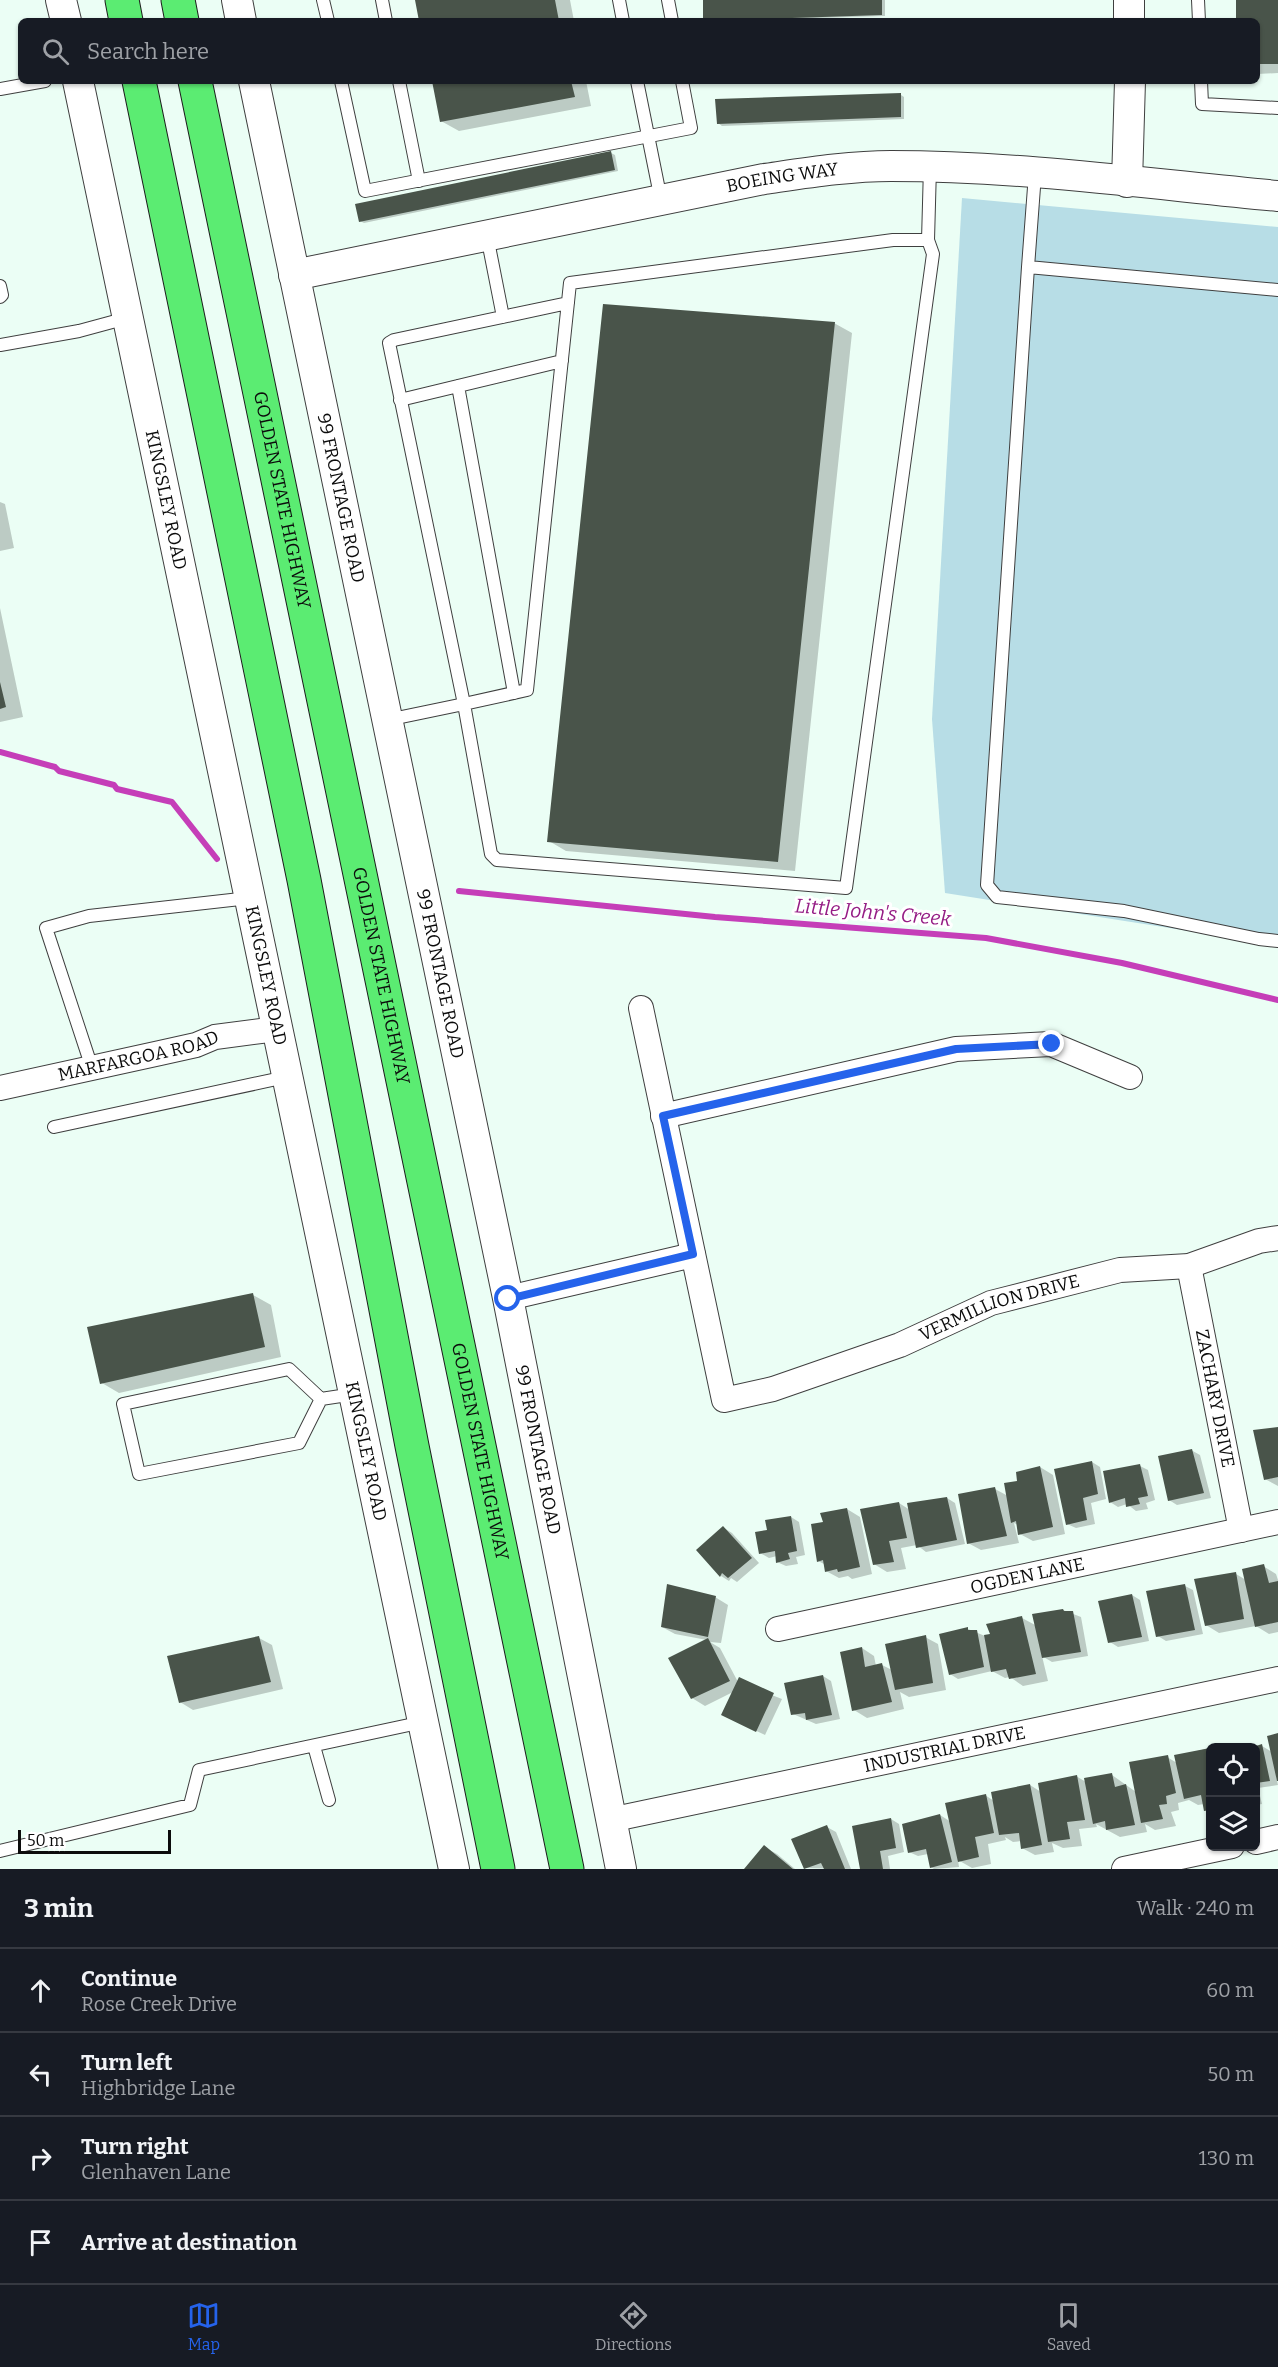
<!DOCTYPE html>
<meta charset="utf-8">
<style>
body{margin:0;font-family:Bitter,serif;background:#20242c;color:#f1f3f6}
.controls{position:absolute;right:18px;bottom:18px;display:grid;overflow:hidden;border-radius:9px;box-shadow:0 2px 4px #0004}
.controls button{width:54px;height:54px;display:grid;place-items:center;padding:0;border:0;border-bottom:2px solid #363941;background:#171b24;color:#f1f3f6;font:30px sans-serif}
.scale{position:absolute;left:18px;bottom:15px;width:153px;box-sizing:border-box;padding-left:6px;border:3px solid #0c0c0c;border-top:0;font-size:16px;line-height:21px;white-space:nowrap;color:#0c0c0c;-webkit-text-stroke:4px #fff;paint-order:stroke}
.stop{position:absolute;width:18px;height:18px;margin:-14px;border:4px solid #2563eb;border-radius:50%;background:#fff}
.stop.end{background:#2563eb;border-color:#fff;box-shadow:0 2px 6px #0008}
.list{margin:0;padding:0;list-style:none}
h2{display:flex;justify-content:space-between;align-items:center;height:78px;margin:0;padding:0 24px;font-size:26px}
h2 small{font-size:20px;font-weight:400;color:#9ea1a6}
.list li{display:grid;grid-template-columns:39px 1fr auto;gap:18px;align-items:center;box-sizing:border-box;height:84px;padding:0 24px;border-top:2px solid #363941}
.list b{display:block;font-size:22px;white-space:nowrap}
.list p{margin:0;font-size:20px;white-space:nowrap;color:#9ea1a6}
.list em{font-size:20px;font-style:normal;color:#9ea1a6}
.icon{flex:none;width:33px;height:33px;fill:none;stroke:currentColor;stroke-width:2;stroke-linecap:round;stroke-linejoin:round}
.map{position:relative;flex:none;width:1278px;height:1869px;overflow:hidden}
.search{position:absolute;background:#171b24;box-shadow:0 2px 4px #0004;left:18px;right:18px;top:18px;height:66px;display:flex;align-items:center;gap:15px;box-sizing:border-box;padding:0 21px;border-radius:9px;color:#9ea1a6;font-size:22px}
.sheet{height:414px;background:#171b24}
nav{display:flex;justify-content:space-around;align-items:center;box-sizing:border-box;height:84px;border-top:2px solid #363941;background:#171b24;font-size:16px;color:#9ea1a6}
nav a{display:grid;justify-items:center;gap:3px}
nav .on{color:#2563eb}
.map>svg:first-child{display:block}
.green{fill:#b7dde6}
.shadow{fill:#0003}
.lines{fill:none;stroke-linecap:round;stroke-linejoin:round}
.stream{stroke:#c53eb8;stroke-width:6}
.building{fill:#49544a}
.service-casing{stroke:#3f3f3f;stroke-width:14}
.minor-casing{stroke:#3f3f3f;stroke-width:26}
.tertiary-casing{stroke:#3f3f3f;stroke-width:32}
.motorway-casing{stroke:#1d1d1d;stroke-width:35}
.service{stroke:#fff;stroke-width:12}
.minor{stroke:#fff;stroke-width:24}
.tertiary{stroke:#fff;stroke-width:30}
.motorway{stroke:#5bec72;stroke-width:33}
.route{stroke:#2563eb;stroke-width:8}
.labels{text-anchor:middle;stroke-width:6;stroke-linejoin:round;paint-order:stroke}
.street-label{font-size:18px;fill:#0c0c0c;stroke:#fff}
.water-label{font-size:20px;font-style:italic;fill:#951d85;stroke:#fff}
</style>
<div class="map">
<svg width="1278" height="1869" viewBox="0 0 1278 1869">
<rect width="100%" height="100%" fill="#ebfef5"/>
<!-- green -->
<path class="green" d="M962,198l316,29v718l-333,-52 -13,-174z"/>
<!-- shadow -->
<path class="shadow" d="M416,0h154l4,21h-153z
M704,0h181v16l-180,5z
M1237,0h41v73l-21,1v-53h-19z
M433,81h153l5,25 -132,25 -18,-10z
M901,95l3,2v22l-182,7 -4,-3z
M611,153l4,2 3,16 -254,52 -4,-2z
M834,323l18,10 -57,538 -229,-20 -17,-10z
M0,502l5,2 9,44 -14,3z
M0,608l23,109 -23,5z
M253,1295l18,10 10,52 -162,36 -17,-10z
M1278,1428v58l-13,-7z
M1191,1450l9,5 11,43 -34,7 -8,-5z
M1092,1462l8,5 6,32 -15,4 4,21 -19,4 -9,-4z
M1140,1466l8,4 7,30 -9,3 2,6 -12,2 -9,-7 -9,3 -8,-5z
M1040,1467l13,8 12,59 -32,7 -13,-7 -2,-9 -4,-2 5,20 -38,7 -13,-7 27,-54 13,7 11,-14z
M947,1498l8,5 10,41 -39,8 -9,-7 -16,3 5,21 -19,3 -13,-8 25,-61 11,7z
M847,1509l13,8 12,57 -20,5 -4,-3 -9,2 -13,-7v-6l-8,-4 7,-38z
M791,1517l8,5 6,33 -9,2 2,7 -12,2 -9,-4v-6l-8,2 -9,-5 9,-22z
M724,1528l8,5 27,30 -22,19 -6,-4 -2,3 -8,-5 -23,-25z
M1263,1566l13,8 2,6v52l-9,2 -13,-8 -37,7 -13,-8 30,-51 10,6z
M1185,1586l8,4 10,44 -37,7 -8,-5z
M1132,1595l8,5 9,41 -31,6 -8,-5z
M715,1597l13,8 -7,38 -11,-1 10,6 18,34 44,17 -17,36 -34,-16 2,-27 -28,14 -13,-8 15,-58 -32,-6 -13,-7z
M1063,1610l18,7 7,39 -36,6 -10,-6 6,25 -25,5 -13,-9 -5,1 -13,-7 -34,8 -8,-5 18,-45 17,7 7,-1 30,-17 15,8z
M925,1637l13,7 8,46 -37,7 -9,-5 4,17 -37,9 -13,-8 8,-62 12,8 2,10 6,-1 10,5z
M259,1638l13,7 11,44 -90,21 -13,-8z
M823,1676l8,5 9,38 -24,5 -23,-10z
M1278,1735v43l-2,-2 2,9 -20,3 4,16 -6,1v-57h-3l9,-2 10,6z
M1210,1748v65l-4,-3 -2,-6 -6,1 -9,-5 -11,3 1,7 -8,2 5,14 -21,4 -10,-6 2,8 -27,5 -24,-13 1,3 -18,2 3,17 -19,2 -11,-5 2,9 -19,3 -13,-7 -1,-7 -8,1 -8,-5 1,3 -18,4 3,20 -19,4 -14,-8 1,7 -25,2 -3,-2 -3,-13 -10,2 -9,-4 31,-37 11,7 34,-27 9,6 36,-16 11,7 35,-16 10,6 26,-7 24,17 31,-35 10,6 -1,-7z
M891,1819l8,5 5,28 -16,4 2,13h-28z
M827,1827l9,5 15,37 -45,-1z
M764,1847l13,7 18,15h-49z"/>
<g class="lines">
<!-- stream -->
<path class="stream" d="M0,752l55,15 4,4 55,14 3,4 55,13 45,57
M459,891l256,26 271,21 136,25 156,37"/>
</g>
<!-- building -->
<path class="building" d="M415,0h140l4,21h-140z
M703,0h179v15l-179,6z
M1236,0h42v64h-21v-43h-21z
M432,81h139l4,16 -135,25z
M901,93v24l-184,7 -2,-25z
M611,151l4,19 -256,52 -4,-18z
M603,304l232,18 -57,540 -231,-20z
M0,682l6,25 -6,2z
M253,1293l12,54 -165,37 -13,-57z
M1278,1427v50l-14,3 -11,-50z
M1192,1449l12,44 -36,8 -10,-45z
M1092,1461l6,33 -15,4 4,22 -21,5 -12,-56z
M1140,1464l8,32 -10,2 2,6 -14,3 -1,-9 -16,5 -6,-32z
M1040,1466l13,61 -35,8 -2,-14 -5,2 -7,-40 13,-2 -1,-9z
M995,1487l12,49 -40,8 -9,-50z
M947,1497l10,43 -41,8 -9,-45z
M899,1502l8,36 -18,3 5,21 -21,3 -13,-56z
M847,1508l13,59 -22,5 -1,-3 -12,3 -2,-12 -6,2 -6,-38 12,-2 -3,-9z
M791,1516l6,35 -9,2 2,6 -14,4 -1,-12 -16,3 -4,-22 12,-2 -2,-10z
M723,1526l29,32 -24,20 -6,-5 -2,4 -24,-27z
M1264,1564l5,19 9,-2v41l-23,5 -13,-58z
M1236,1572l8,47 -39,7 -11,-47z
M667,1584l49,12 -8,41 -47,-10z
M1185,1584l10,46 -39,7 -10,-46z
M1132,1594l10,43 -34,6 -10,-42z
M1063,1609l1,2h9l8,41 -39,6 -10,-44z
M1022,1616l14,58 -27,5 -3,-10 -15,3 -7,-37 6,-1 -4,-10z
M968,1627v3h9l7,37 -35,8 -10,-41z
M926,1635l7,48 -38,7 -10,-46z
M259,1636l12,46 -92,21 -12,-47z
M708,1638l22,43 -39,18 -23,-41z
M862,1647l3,20 17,-4 10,39 -40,9 -12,-59z
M823,1675l9,40 -26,5 -1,-7 -14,2 -7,-32z
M739,1677l35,16 -18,39 -35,-17z
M1278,1733v48h-1l-10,-45z
M1262,1744l8,37 -14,2v-37z
M1210,1748v62l-6,1 -3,-16 -17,4 -10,-44z
M1168,1755l8,38 -10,3 1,8 -8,1 4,14 -22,4 -12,-61z
M1112,1773l3,14 11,-3 9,41 -29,5 -1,-9 -12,3 -9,-46z
M1077,1775l8,45 -18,2 3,17 -22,3 -10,-59z
M1030,1784l12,61 -21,4 -2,-16 -20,2 -8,-43z
M986,1794l8,39 -19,4 4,20 -21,5 -13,-59z
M940,1814l12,48 -22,6 -4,-19 -18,4 -6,-29z
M891,1818l5,30 -16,3 3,18h-23l-8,-43z
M827,1825l18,44h-21l-3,-6 -17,6 -13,-30z
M764,1845l29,24h-49z"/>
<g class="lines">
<!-- service casing -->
<g class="service-casing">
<path id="service" d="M323,0l5,21
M382,0l4,21
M619,0l4,21
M668,0l4,21
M1198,0l1,21
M341,81l24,110 326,-63 -9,-47
M399,81l20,100
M637,81l24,119
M1201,81l1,23 76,4
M0,89l45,-8
M1035,174l-7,93 250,23
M487,236l16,81
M928,240l2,-73
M1028,267l-41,618 10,12 127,14 135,28 19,2
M0,286l2,9 -2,2
M0,345l79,-14 48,-13
M458,386l56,307
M400,400l162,-39
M387,720l77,-16 27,150 6,6 349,28 87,-634 -5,-14h-35l-323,43 -43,407 -63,14 -75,-361 5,-3 174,-37
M92,1068l-46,-140 43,-12 160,-18
M54,1127l232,-50
M321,1399l-22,44 -160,31 -16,-70 166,-35 32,30 33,-5
M314,1746l15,54
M0,1851l190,-46 9,-35 224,-48"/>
</g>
<!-- minor casing -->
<g class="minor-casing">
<g id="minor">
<path id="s1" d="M641,1008l83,392 49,-11 127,-44 91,-42 129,-33 69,-4 70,-25 19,-3"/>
<path id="s2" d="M0,1088l160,-35 36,-8 19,-8 62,-8"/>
<path d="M663,1116l293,-67 95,-5 79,33"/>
<path id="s3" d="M1189,1266l52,264"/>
<path d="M508,1298l185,-43"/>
<path id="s4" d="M778,1629l500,-107"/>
<path id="s5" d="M610,1820l668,-141"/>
<path d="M1256,1842l22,-5"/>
<path d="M1124,1869l108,-23"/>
</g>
</g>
<!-- tertiary casing -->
<g class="tertiary-casing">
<g id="tertiary">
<path d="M61,0l5,21"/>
<path d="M237,0l4,21"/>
<path d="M1129,0v21"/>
<path id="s6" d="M78,81l376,1788"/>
<path id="s7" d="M254,81l254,1217 113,571"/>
<path d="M1127,182l3,-101"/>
<path id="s8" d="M294,275l470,-96c42,-6 85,-13 127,-13 129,0 259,18 387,30"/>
</g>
</g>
<!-- motorway casing -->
<g class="motorway-casing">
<g id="motorway">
<path d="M122,0l4,21"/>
<path d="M178,0l4,21"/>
<path d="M139,81l165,799 108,566 86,423"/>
<path id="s9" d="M195,81l372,1788"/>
</g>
</g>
<!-- service -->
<use href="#service" class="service"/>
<!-- minor -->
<use href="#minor" class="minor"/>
<!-- tertiary -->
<use href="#tertiary" class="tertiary"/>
<!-- motorway -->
<use href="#motorway" class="motorway"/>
</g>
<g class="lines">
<!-- route -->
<path class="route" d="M508,1299l185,-45 -30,-138 293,-67 96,-5"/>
</g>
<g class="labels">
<!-- street labels -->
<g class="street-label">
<text dy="6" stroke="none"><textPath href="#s8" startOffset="498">BOEING WAY</textPath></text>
<text dy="6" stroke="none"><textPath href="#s6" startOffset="428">KINGSLEY ROAD</textPath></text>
<text dy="6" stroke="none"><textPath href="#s9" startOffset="428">GOLDEN STATE HIGHWAY</textPath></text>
<text dy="6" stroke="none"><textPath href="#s7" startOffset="426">99 FRONTAGE ROAD</textPath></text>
<text dy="6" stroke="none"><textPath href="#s6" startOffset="914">KINGSLEY ROAD</textPath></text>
<text dy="6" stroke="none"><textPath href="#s9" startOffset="914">GOLDEN STATE HIGHWAY</textPath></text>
<text dy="6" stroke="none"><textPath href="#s7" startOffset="912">99 FRONTAGE ROAD</textPath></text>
<text dy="6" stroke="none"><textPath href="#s2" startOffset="142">MARFARGOA ROAD</textPath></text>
<text dy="6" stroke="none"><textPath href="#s1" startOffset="692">VERMILLION DRIVE</textPath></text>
<text dy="6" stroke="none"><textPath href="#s3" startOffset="135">ZACHARY DRIVE</textPath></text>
<text dy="6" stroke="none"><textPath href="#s6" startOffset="1400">KINGSLEY ROAD</textPath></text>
<text dy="6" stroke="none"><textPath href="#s9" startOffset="1400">GOLDEN STATE HIGHWAY</textPath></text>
<text dy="6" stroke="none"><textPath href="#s7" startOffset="1398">99 FRONTAGE ROAD</textPath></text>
<text dy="6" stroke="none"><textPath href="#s4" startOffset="255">OGDEN LANE</textPath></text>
<text dy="6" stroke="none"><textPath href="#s5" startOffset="342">INDUSTRIAL DRIVE</textPath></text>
</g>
<!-- water labels -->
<g class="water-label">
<text transform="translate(873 912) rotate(5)" y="7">Little John's Creek</text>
</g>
</g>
</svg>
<div class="controls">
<button><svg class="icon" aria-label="locate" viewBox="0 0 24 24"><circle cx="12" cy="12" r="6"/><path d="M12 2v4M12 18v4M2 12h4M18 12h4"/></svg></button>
<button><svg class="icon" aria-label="layers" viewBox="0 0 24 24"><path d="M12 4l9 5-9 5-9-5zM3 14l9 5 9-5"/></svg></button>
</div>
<div class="scale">50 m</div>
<div class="stop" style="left:508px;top:1299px"></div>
<div class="stop end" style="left:1052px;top:1044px"></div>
<div class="search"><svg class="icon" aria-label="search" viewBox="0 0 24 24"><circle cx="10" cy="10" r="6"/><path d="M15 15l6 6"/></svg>Search here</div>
</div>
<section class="sheet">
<h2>3 min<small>Walk · 240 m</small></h2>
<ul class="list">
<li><svg class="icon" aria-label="ahead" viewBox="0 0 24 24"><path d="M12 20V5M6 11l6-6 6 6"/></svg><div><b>Continue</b><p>Rose Creek Drive</p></div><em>60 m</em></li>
<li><svg class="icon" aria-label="left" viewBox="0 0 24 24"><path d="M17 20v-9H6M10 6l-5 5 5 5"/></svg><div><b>Turn left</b><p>Highbridge Lane</p></div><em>50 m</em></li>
<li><svg class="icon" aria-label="right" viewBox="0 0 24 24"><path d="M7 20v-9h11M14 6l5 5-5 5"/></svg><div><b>Turn right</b><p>Glenhaven Lane</p></div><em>130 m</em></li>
<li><svg class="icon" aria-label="arrive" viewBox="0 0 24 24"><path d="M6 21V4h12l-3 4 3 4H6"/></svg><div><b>Arrive at destination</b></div></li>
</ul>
</section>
<nav>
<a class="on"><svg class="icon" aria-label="map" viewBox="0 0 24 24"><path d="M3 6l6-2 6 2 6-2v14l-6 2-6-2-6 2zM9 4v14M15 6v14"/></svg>Map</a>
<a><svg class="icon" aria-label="directions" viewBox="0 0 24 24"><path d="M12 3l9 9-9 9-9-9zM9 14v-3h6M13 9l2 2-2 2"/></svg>Directions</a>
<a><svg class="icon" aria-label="saved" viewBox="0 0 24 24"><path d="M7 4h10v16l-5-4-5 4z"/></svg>Saved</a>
</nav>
